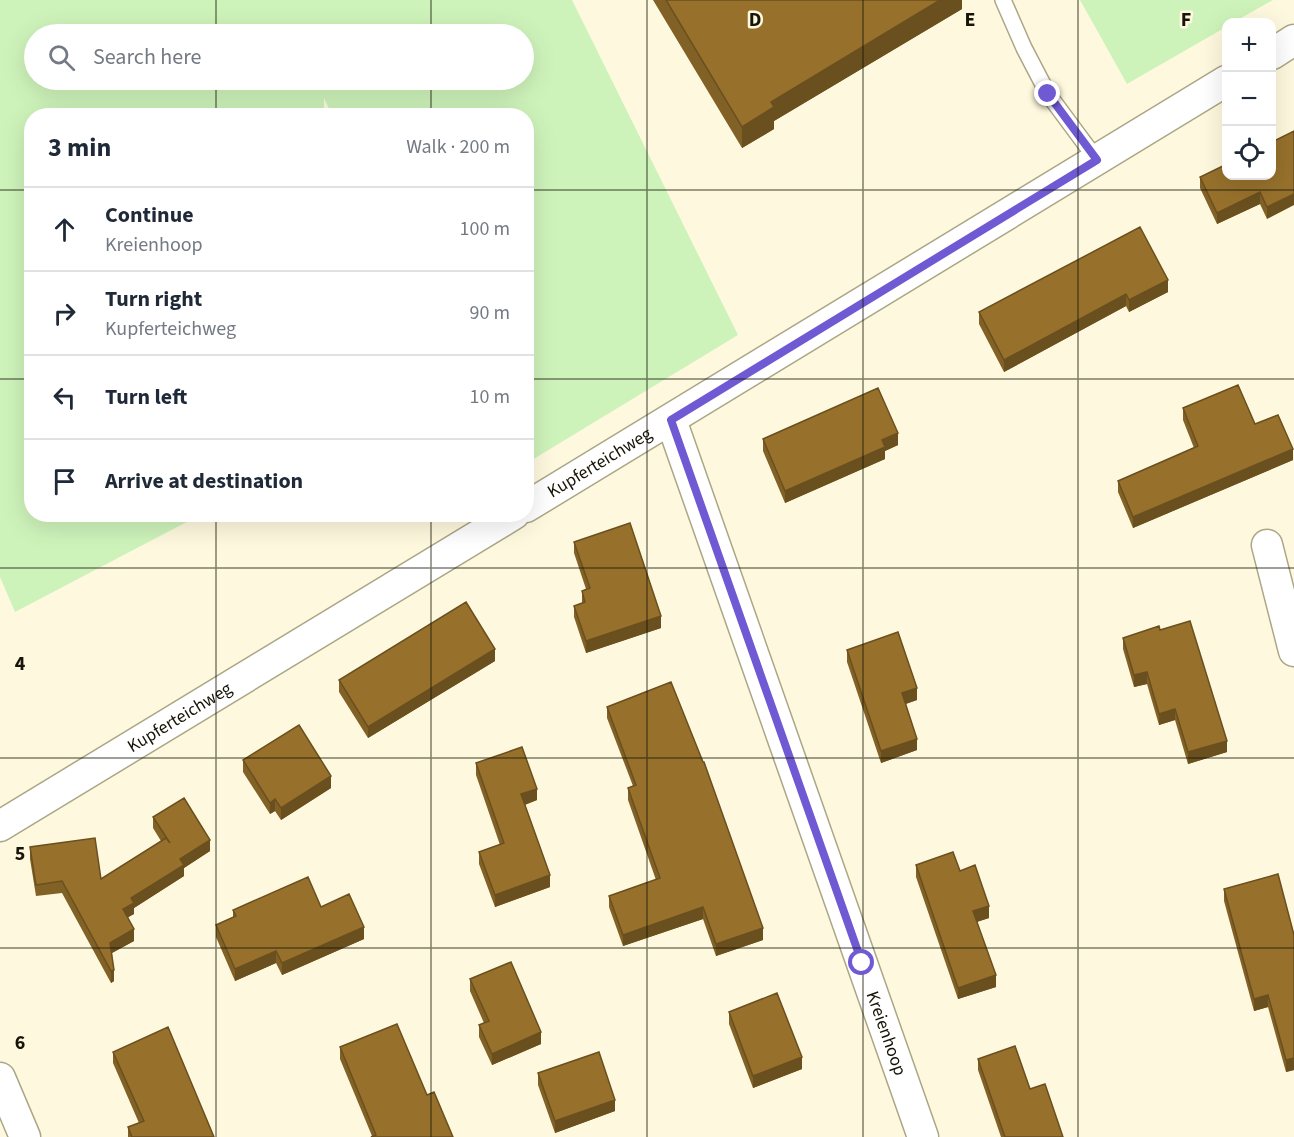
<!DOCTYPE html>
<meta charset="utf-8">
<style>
body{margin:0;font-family:"Source Sans 3",sans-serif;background:#f6f6f7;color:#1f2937}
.controls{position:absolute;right:18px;top:18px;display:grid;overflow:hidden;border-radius:12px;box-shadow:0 6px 24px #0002}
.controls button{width:54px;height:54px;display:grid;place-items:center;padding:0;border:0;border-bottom:2px solid #e0e1e3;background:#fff;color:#1f2937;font:30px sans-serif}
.stop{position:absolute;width:18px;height:18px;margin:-14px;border:4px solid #6f5ad4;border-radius:50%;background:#fff}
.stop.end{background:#6f5ad4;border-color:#fff;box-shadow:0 2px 6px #0008}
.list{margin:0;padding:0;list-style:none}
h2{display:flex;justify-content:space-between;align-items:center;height:78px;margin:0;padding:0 24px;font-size:26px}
h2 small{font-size:20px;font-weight:400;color:#747a83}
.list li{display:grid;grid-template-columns:39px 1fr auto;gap:18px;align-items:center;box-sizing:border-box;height:84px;padding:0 24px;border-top:2px solid #e0e1e3}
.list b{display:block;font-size:22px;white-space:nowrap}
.list p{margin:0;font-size:20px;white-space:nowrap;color:#747a83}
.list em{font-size:20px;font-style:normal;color:#747a83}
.icon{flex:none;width:33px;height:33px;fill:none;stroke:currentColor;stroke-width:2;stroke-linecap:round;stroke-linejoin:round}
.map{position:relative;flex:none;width:1294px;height:1137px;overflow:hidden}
.search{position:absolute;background:#fff;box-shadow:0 6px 24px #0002;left:24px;top:24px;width:510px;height:66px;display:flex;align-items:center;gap:15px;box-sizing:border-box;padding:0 21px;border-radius:33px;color:#747a83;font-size:22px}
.panel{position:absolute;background:#fff;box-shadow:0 6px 24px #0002;left:24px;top:108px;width:510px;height:414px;border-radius:24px}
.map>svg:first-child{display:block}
.green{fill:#cef3ba;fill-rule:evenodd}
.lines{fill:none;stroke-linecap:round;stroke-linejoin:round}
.lane-casing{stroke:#aba686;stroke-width:18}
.street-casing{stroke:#aba686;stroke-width:33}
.lane{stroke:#fff;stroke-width:15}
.street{stroke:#fff;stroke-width:30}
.wall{fill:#826126}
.shaded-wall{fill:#6a4f1f}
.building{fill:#97712c;stroke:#6a4f1f;stroke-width:1.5}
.route{stroke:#6f5ad4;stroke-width:8}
.grid{fill:none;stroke:#171509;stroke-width:1.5;stroke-opacity:0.55}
.labels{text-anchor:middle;stroke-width:5;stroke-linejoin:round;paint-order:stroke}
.street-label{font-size:18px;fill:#171509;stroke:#fef9de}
.grid-label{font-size:20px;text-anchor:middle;font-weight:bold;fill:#171509;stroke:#fef9de;stroke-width:5;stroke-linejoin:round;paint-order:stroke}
</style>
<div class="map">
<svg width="1294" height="1137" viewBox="0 0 1294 1137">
<rect width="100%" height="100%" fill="#fef9de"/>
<!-- green -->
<path class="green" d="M0,0h572l166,335 -211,128 -1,-347 -194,-1 -8,-17v17l-292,1v398l168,1 -185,97 -15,-35zM34,34h490v46h-490z
M1080,0h193l-39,22h-8v5l-99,57z"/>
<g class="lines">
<!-- lane casing -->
<g class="lane-casing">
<path id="lane" d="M1003,0l21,48 24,46 49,66"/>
</g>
<!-- street casing -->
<g class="street-casing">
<g id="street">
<path d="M1272,54l22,-14"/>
<path id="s1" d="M671,420l252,717"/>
<path id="s2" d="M526,507l700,-426"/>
<path d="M1267,545l27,106"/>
<path id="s3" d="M0,826l514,-312"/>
<path d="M0,1078l25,59"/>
</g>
</g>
<!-- lane -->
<use href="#lane" class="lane"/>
<!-- street -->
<use href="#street" class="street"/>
</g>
<!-- wall -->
<path class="wall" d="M653,0h309v9l-188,112v8l-32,19z
M1272,176l-5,43 -7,-15 -43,20 -17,-36v-11z
M1140,227l28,65 -39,20 -3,-6 -122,66 -25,-48v-12z
M1183,408l72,16 38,36 -160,68 -15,-36v-11l76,-33 -11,-28z
M763,439l135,6 -13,6v8l-100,44 -22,-52z
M574,542l87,86 -75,25 -12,-36v-11l8,-3v-12l4,-2 -12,-36z
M1160,630l67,122 -39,12 -13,-44 -16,5 -12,-41 -13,3 -11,-38v-11z
M847,650l70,50 -11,4 11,46 -36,13 -34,-101z
M495,661l-127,77 -29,-46v-12z
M607,707l156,233 -47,16 -13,-37 -80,27 -14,-39v-11l47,-16 -28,-80v-12l5,-2 -26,-68z
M243,760l88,28 -50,32 -6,-9 -5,3 -27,-42z
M476,763l61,37 -12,5 25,82 -55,20 -16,-43v-12l21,-7 -24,-70z
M153,817l57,34 -26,17v8l-50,32v6l-6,3 6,24 -22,12 2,28 -3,2 -49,-90 -26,3 -6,-37v-12l71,32 60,-38 -8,-13z
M916,865l44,6 29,47 -12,4 19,65 -38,12 -42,-122z
M1224,889l70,46v135l-8,2 -18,-65 -14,4 -30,-110z
M321,907l43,32 -82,36 -6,-12 -41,18 -19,-44v-12l17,-8v-7z
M470,979l71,65 -49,21 -13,-28v-12l5,-2 -14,-32z
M729,1012l73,57 -49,19 -24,-64z
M340,1047l87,48 26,42 -81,-1 -32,-77z
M113,1052l101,85h-86v-10l11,-4 -26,-60z
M978,1059l52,30 33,48h-62l-23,-67z
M538,1073l77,38 -60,22 -17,-48z"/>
<!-- shaded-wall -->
<path class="shaded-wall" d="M940,0h22v9l-188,112v8l-32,19v-21l29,-25z
M1260,192v12l-43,20v-11z
M1294,194v11l-27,14v-12z
M1168,280v12l-39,20v-12z
M1126,294v12l-122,66v-12z
M898,433v12l-13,6v8l-100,44v-12l97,-51z
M1293,449v11l-160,68v-11z
M661,616v12l-75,25v-12z
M495,649v12l-127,77v-11z
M1147,672v12l-13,3v-12z
M917,688v12l-15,5v-12z
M1175,709v11l-16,5v-11z
M917,739v11l-36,13v-12z
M1227,741v11l-39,12v-12z
M331,776v12l-50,32v-12z
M537,789v11l-16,6v-12z
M275,799v12l-5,3v-11z
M210,840v11l-26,17v8l-50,32v6l-11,6v-11l8,-11 49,-39z
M550,875v12l-55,20v-12z
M989,906v12l-16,5v-12z
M703,907v12l-80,27v-11z
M364,927v12l-82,36v-12z
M763,928v12l-47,16v-12z
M134,929v12l-24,13v-11z
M276,951v12l-41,18v-12z
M114,970v11l-3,2v-12z
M996,975v12l-38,12v-11z
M1268,995v12l-14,4v-12z
M541,1032v12l-49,21v-11z
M802,1057v12l-49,19v-12z
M1294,1058v12l-8,2v-12z
M615,1100v11l-60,22v-12z"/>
<!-- building -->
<path class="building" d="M666,0h274l-169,102 3,5 -32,20z
M1294,131v63l-27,13 -7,-15 -43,21 -17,-36 27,-13v12h45v-34z
M1140,227l28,53 -39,20 -3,-6 -122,66 -25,-48z
M1238,385l17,39 23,-9 15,34 -160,68 -15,-36 80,-35 -15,-38z
M878,388l20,45 -16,7 3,7 -100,44 -22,-52z
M630,523l31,93 -75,25 -12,-35 11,-4 -3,-11 8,-3 -16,-46z
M466,602l29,47 -127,78 -29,-47z
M1190,621l37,120 -39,11 -13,-43 -16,5 -12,-42 -13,3 -11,-37 36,-12 1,4z
M898,632l19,56 -15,5 15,46 -36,12 -34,-101z
M671,682l32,80h1l59,166 -47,16 -13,-37 -80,28 -14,-39 51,-18 -32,-90 8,-3 -29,-78z
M299,725l32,51 -50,32 -6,-9 -5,4 -27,-43z
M522,747l15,42 -16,5 29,81 -55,20 -16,-43 25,-9 -28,-80z
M184,798l26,42 -30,19 4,6 -53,33 3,5 -11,6 11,20 -24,14 4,27 -3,1 -49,-90 -26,4 -6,-38 65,-9 6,41 65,-41 4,5 -17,-26z
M953,852l7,19 15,-6 14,41 -16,5 23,64 -38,13 -42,-123z
M1278,874l16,61v123l-8,2 -18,-65 -14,4 -30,-110z
M308,877l13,30 28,-13 15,33 -82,36 -6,-12 -41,18 -19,-44 20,-9 -3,-6z
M511,962l30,70 -49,22 -13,-29 10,-4 -19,-42z
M777,993l25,64 -49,19 -24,-64z
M397,1024l30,71 7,-3 19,45h-82l5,-2 -36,-88z
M168,1027l46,110h-82l-4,-10 16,-6 -31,-69z
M1015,1046l15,43 15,-5 18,53h-58l-27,-78z
M599,1052l16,48 -60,21 -17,-48z"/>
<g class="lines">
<!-- route -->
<path class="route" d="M862,963l-191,-543 426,-260 -49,-66"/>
</g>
<!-- grid -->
<path class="grid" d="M216,0v34M431,0v34M647,0v1137M863,0v1137M1078,0v1137M216,80v36M431,80v36M0,190h32M526,190h768M0,379h32M526,379h768M216,514v623M431,514v623M0,568h1294M0,758h1294M0,948h1294"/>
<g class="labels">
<!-- street labels -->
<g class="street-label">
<text dy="6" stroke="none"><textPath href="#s2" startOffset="86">Kupferteichweg</textPath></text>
<text dy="6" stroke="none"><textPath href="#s3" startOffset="210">Kupferteichweg</textPath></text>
<text dy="6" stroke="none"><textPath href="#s1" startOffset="650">Kreienhoop</textPath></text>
</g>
</g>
<g class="grid-label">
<text x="755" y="26">D</text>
<text x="970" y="26">E</text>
<text x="1186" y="26">F</text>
<text x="20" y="670">4</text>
<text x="20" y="860">5</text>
<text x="20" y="1049">6</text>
</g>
</svg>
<div class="controls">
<button>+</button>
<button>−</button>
<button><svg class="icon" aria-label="locate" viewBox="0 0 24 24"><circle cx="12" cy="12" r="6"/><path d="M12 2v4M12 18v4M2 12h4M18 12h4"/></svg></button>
</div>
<div class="stop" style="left:862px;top:963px"></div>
<div class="stop end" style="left:1048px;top:94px"></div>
<div class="search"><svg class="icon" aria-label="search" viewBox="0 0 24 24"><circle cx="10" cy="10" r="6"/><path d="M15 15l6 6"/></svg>Search here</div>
<section class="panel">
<h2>3 min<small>Walk · 200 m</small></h2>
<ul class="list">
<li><svg class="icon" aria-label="ahead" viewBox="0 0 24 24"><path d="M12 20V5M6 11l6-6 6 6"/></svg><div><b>Continue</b><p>Kreienhoop</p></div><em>100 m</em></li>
<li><svg class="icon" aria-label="right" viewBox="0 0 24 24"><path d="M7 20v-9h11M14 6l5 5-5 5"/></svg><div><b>Turn right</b><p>Kupferteichweg</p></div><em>90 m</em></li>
<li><svg class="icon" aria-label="left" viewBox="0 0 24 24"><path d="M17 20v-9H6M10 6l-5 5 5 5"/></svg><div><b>Turn left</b></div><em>10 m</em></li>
<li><svg class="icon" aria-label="arrive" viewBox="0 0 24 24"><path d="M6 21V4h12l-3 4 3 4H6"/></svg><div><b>Arrive at destination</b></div></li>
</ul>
</section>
</div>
